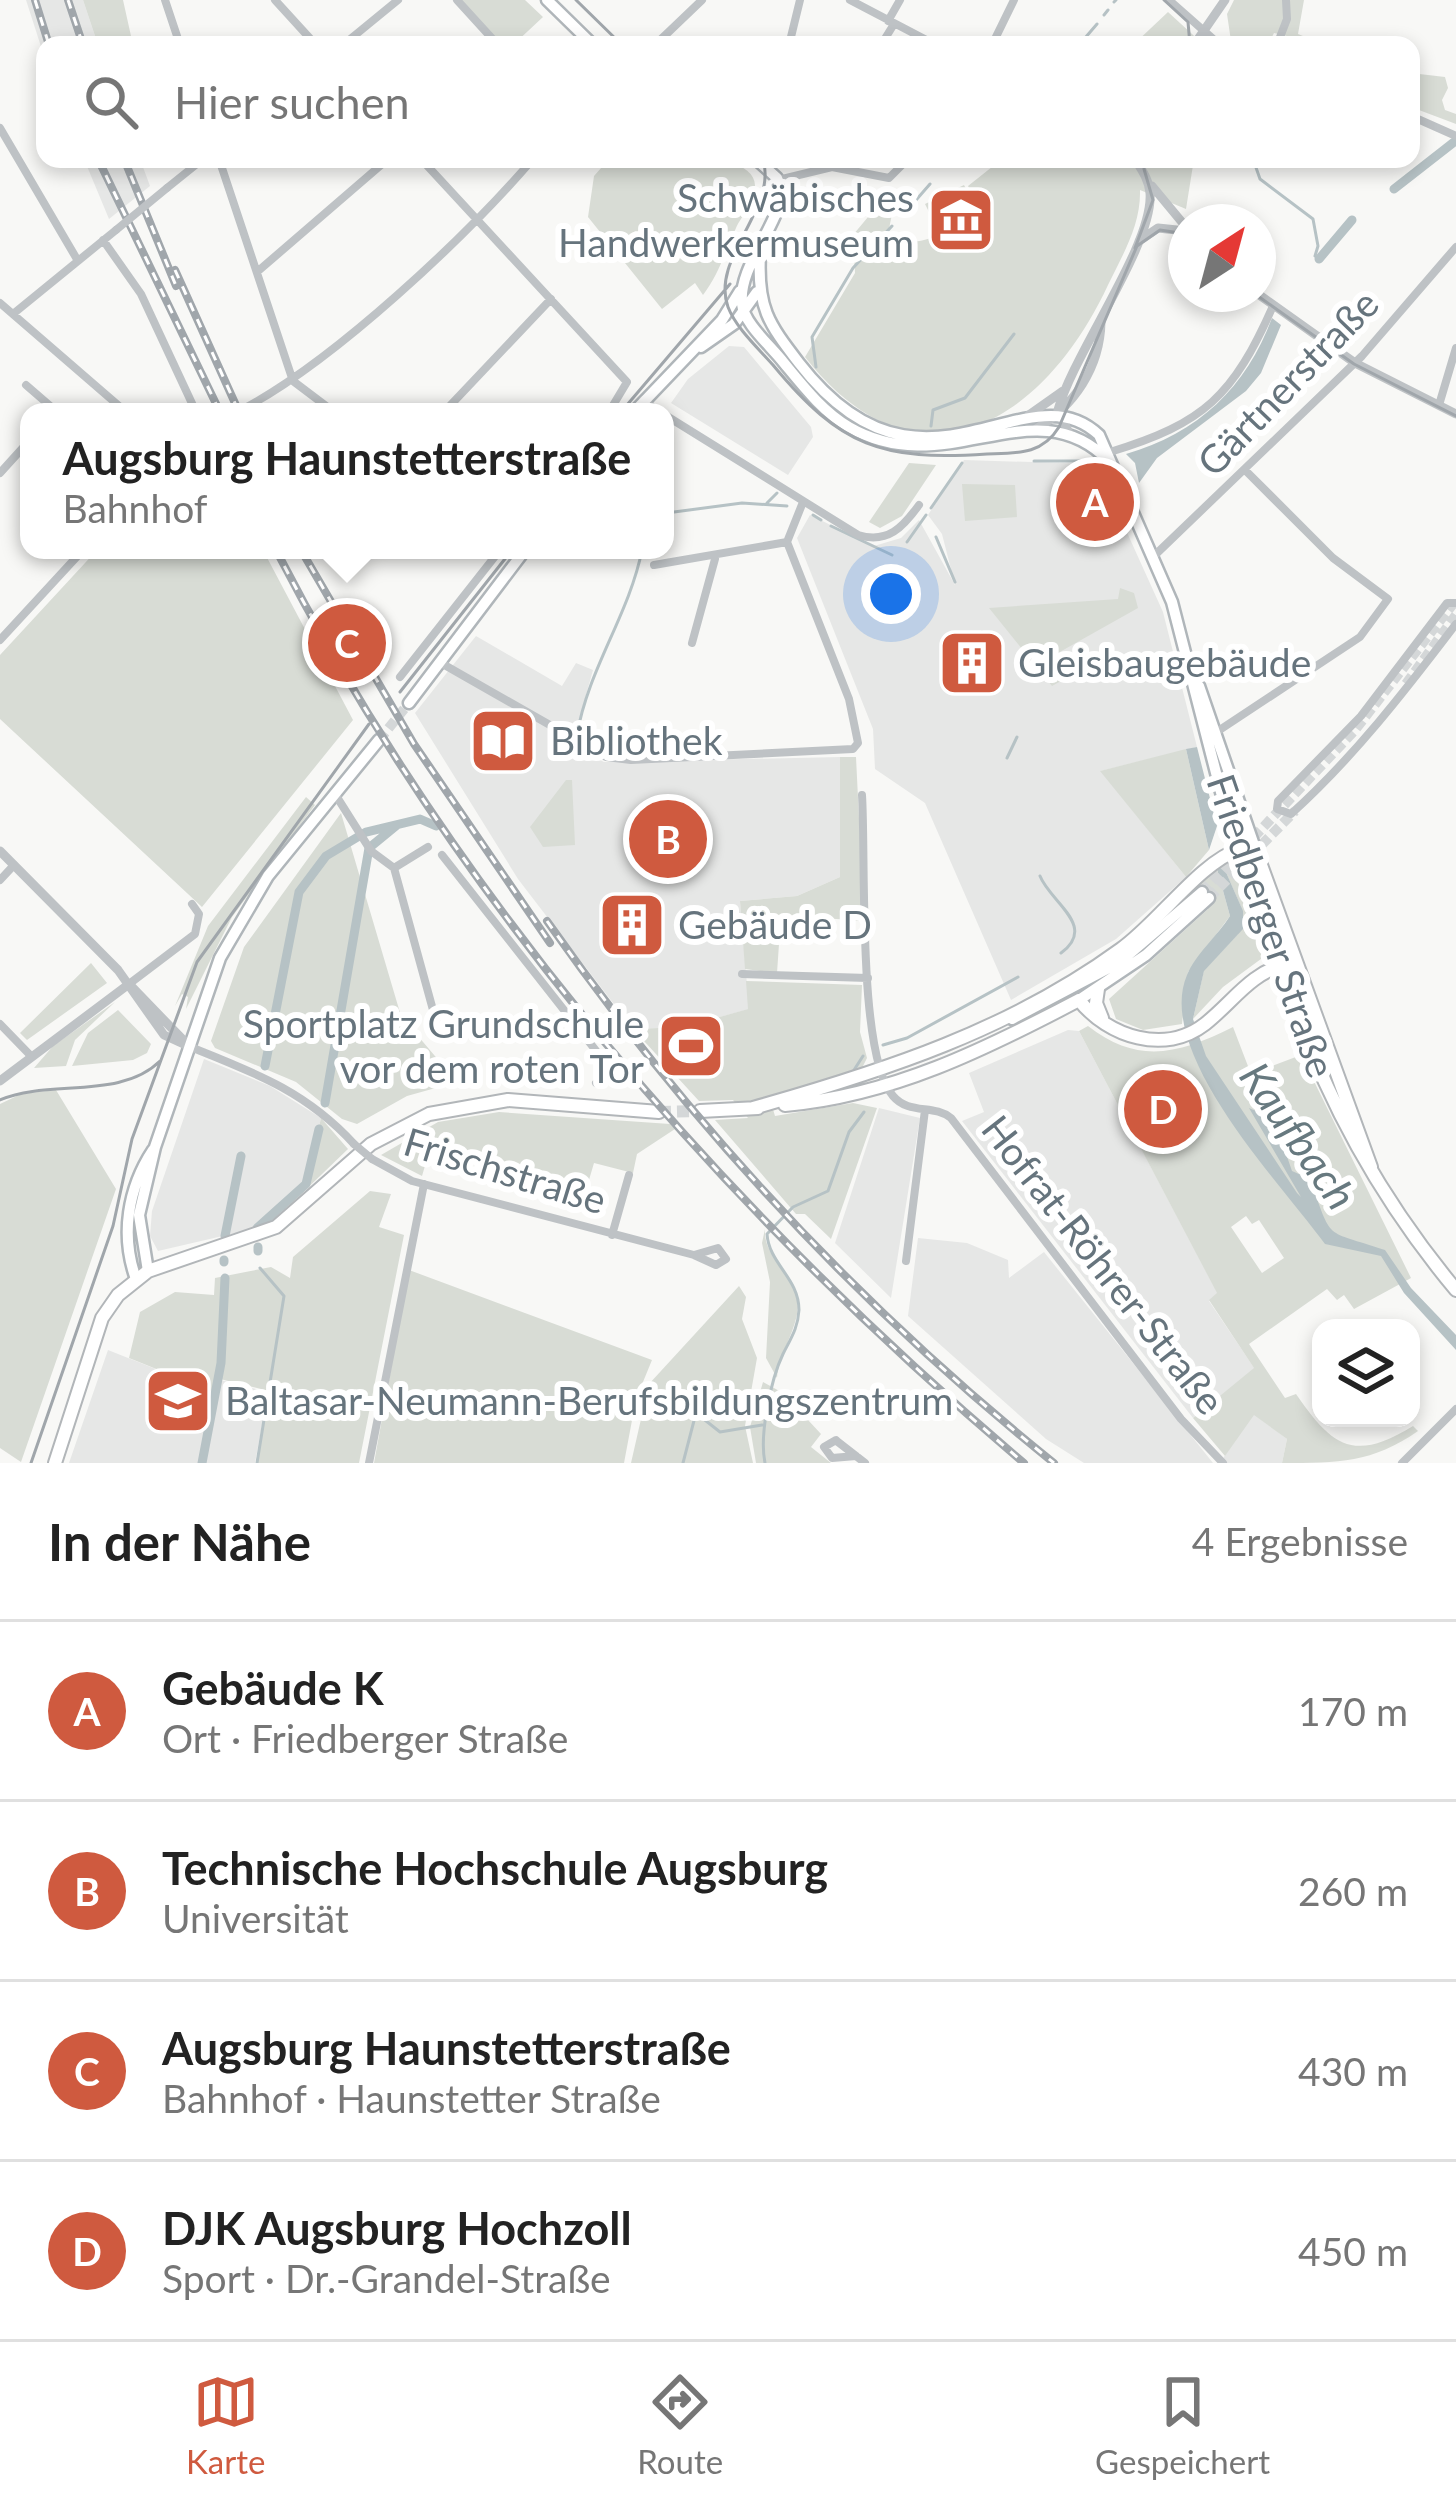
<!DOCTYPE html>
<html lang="de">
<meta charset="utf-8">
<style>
body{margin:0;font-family:Lato,sans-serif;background:#f6f6f6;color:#222}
.controls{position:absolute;right:36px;bottom:36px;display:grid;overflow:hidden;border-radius:24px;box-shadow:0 6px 18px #0003}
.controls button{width:108px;height:108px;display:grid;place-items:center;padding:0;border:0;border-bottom:3px solid #e0e0e0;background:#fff;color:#222;font:60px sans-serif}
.compass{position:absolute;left:1168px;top:204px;width:108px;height:108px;border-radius:50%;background:#fff;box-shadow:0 6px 18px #0003;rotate:36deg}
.you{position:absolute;left:891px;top:594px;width:42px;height:42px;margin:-30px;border:9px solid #fff;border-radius:50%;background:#1a73e8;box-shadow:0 0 0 18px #1a73e833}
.badge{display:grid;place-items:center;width:78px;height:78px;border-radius:50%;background:#cf5a3f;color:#fff;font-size:39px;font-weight:700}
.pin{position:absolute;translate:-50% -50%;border:6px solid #fff;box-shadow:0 3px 12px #0006}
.popup{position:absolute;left:20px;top:403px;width:654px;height:156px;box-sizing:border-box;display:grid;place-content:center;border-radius:24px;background:#fff;filter:drop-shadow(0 3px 9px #0005);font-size:39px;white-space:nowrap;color:#767676}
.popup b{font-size:45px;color:#222}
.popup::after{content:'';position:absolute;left:50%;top:100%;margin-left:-24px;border:24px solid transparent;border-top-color:#fff}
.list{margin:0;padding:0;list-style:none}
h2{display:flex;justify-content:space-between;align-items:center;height:156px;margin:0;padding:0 48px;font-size:51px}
h2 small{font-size:39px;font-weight:400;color:#767676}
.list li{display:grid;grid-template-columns:78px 1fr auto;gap:36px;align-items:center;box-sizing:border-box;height:180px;padding:0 48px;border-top:3px solid #e0e0e0}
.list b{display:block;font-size:45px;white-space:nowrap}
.list p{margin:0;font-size:39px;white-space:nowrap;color:#767676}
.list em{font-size:39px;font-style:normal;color:#767676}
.icon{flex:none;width:66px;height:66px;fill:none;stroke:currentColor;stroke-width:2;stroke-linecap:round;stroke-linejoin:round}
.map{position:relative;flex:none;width:1456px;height:1463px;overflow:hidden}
.search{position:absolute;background:#fff;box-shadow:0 6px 18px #0003;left:36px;right:36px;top:36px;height:132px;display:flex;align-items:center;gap:30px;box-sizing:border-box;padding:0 42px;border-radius:24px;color:#767676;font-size:45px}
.sheet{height:876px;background:#fff}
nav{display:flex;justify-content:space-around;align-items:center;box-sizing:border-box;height:168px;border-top:3px solid #e0e0e0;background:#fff;font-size:33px;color:#767676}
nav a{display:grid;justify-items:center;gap:6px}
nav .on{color:#cf5a3f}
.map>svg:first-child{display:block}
.built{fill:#e6e7e6}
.green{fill:#d8dcd5;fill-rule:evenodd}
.water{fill:#b6c2c5}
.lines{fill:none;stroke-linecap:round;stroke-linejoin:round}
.stream{stroke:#b6c2c5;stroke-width:3}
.canal{stroke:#b6c2c5;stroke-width:9}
.secondary-tunnel{stroke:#d4d7d8;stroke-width:10;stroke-dasharray:10 5;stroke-linecap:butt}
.primary-tunnel{stroke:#d4d7d8;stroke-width:12;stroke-dasharray:12 6;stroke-linecap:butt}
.secondary-casing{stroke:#b0b6ba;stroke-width:15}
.primary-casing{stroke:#b2b6b9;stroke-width:16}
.minor{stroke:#bec2c5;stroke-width:8}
.tertiary{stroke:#bec2c5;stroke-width:9}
.secondary{stroke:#fff;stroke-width:10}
.primary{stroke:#fff;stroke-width:12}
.tram{stroke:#a0a6ab;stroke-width:3}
.rail-casing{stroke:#a0a6ab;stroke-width:8}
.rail{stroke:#fff;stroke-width:3;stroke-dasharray:9;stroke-linecap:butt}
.minor-bridge{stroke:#bec2c5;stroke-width:8}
.labels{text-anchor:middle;stroke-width:12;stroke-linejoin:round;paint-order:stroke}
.poi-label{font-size:39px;fill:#66747d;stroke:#fff;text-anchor:start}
.street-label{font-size:39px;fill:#66747d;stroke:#fff}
.water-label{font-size:42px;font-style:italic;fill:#67797f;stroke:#fff}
</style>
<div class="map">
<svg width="1456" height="1463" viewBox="0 0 1456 1463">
<rect width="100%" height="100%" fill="#f8f8f6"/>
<!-- built -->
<path class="built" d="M26,0h57l15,45h-53v14z
M84,159h56l10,27 -41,33z
M729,346l15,1 67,80 2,10 -25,38 -117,-72 17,-24z
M964,460l132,4 67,148 34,135 -96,24 85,106 -70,62 -105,61 -86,-197 -50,-34 -2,-40 -76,-191 13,-23 64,31 27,-8 18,-18 36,65 -13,-51 -14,-19z
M476,636l86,50 14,-23 17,7 -21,76 32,16 236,-5v120l-43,19 -57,5 9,108 -65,18 -51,2 -115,-150 -103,-166z
M1068,1030l11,1 139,263 -9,7 46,68 -62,49 -231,-297 22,-9 -15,-39z
M204,1059l66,27 51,32 -15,66 -49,44 -99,23 -8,-15 2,-25z
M879,1108l41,10 -29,180 -56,-55z
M918,1238l49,5 41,17 1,18 35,-26 169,211h-129l-38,-24 -138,-123z
M108,1350l108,43 4,-13 48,12 -13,71h-186z
M1253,1413l34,26 -5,24h-62z"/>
<!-- green -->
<path class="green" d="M83,0h40l10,45h-35z
M461,0h64l18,17 -30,28h-12z
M1234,0h70l-6,34 27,11 -51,-12 -6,12 -37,-4 -4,-27z
M1168,12l36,33h-71z
M1411,73l34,4 3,11 -6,12 3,10 11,4v10l-45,-17z
M609,159c28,0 147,-13 146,27 0,16 -13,29 -19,42 -11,24 -17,46 -33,67l-8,-12 -33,26 -74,-92 6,-41z
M1002,159h192l-8,50 -46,-19c1,35 -17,64 -32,95 -64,138 -191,215 -303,72l50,-84 -2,-38 25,-30 14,9 -5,25c32,12 68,-11 95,-27l-14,-26z
M964,185l11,21 -38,22 -12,-24z
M909,463l27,2 -34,51 -22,12 -11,-6z
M962,484l53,1 2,32 -52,4z
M97,550h166l90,170 -151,187 -202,-188v-64z
M1120,588l14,5 4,15 -89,50 12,23 -9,5 -63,-78 129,-9z
M1186,749l23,101 -23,27 -86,-106z
M840,757h16l8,164 -83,-6 -4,58 -32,-4 -5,-68 57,-5 43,-19z
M566,780h6l3,65 -32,2 -13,-20z
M306,797l9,8 -83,112 -46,92 2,-12 -6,-3 -7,12 33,-80z
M341,813l60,203 56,66 -50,14 -50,28 -15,-5 -46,-37 -81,-34 -4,-7 33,-94z
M1230,860l35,96 -42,31 -30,32 11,-49 34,-36 3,-27 -19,-44z
M1217,869l13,47 -42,56 -6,52 -39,6 -27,-11 -7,-20 99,-90 1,-9 -18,-7z
M91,963l16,20 -80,57 -7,-7z
M746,981l116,4 -2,47 7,26 -7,14 -91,24 6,20 78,-13 24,5 -46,131 -26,-25h-9l-81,-94 33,-2 -15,-18 -34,1 -66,-72 51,-2 64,-18z
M115,1002l-40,38 -9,26 -32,2 19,-22z
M118,1010l33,34 -4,9 -14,7 -61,6 16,-33z
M1088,1026c50,39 91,28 145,1l18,47 50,-19 110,223 -57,31 -10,-14 -7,5 -10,-11 -78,55 36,54 11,-4c36,52 57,69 117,32l5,5c-46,32 -79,32 -136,32l5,-24 -33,-24 -29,41 -32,-38 61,-50 -45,-68 8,-7 -138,-262zM1246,1216l6,8 7,-4 25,38 -22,15 -31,-46z
M56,1090l60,99 -95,273 -21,-14v-344l21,-10z
M499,1112l171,12 5,5 -38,25 -4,19 -39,-10 -8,27 -156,-41 -8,27 -41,-21 57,-33z
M321,1118l27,31 -56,54 -35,25 49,-44z
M370,1191l21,3 -12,33 25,8 -45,228h-103l13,-72 -49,-12 -4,14 -87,-35 11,-46 35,-20 39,3 1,-17 56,-11 19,11 3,-21z
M765,1229c-2,28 26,40 32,66 6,28 -18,55 -20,83l-11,-20 4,-76 -8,-39z
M409,1270l243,90 -16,39 -12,64h-250z
M739,1286l7,11 -4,22 15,39 -12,68 8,37h-122l18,-79z
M763,1382l20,11 38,41 -10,13 20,16h-75l-6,-36z"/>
<!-- water -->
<path class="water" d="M1272,318l9,7 -20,48 -15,18 -89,67 -18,25 -4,-20 -9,-9c72,-21 120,-66 146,-136z
M1197,747l20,79 -8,24 -23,-101z
M1222,863l21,48v18l-39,42 -11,48 13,37 91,137 4,4 -52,-89 25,11 18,52 18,8c23,64 13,50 75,71l26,38 45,47v15l-52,-57 -23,-37 -56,-12c-44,-60 -171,-192 -138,-269 8,-20 31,-40 43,-59l-13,-47z"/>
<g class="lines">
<!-- stream -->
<path class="stream" d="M1114,2l2,-2
M1104,15l4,-5
M1079,45l18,-21
M1253,159l7,20 53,40 5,27 -3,10
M910,207l20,-23
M816,367l-4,-30 41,-69 39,-42
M931,426l2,-16 32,-12 49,-64
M1034,461h62
M767,503l10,-10
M931,508l31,-45
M674,512l68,-9 45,3
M813,515l8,5
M831,526l61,29
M936,537l19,45
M907,542l19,-27
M982,632l16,37
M577,735c11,-66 52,-120 65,-185
M1007,758l10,-21
M1040,876c10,26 58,50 21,77
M883,1045l24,-7 111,-61
M854,1070l9,-14
M257,1463l27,-167 -24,-28
M683,1463l13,-50 24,19 42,-7
M765,1463c-6,-28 6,-84 18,-109 8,-16 15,-26 16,-44 0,-32 -30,-46 -32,-76l26,-27 35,-16 21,-59 15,-20"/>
<!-- canal -->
<path class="canal" d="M1394,189l60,-47
M1319,259l33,-39
M265,1066l34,-174 27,-36 40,-24 54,-13 16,7
M325,1103l44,-255 28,-23
M257,1228l49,-44 13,-55
M225,1236l16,-80
M258,1247v4
M224,1260v2
M202,1463l19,-100 4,-85"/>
<!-- secondary-tunnel -->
<path class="secondary-tunnel" d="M1406,684l50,-69
M379,740l30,-37
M1202,892l153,-162 101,-130
M1209,898l86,-87"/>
<!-- primary-tunnel -->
<path class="primary-tunnel" d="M659,1112l41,-1"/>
<!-- secondary casing -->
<g class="secondary-casing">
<path id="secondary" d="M547,0l46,45
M756,159l21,19 5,14c-5,37 -44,75 -40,112 2,20 30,43 42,59 19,23 39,49 65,64 98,57 185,-43 260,34
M760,254c-3,53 8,69 39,109 123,159 227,2 300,72l73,167 51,198 58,165
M701,347l33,-23 23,-32
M634,412l88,-92 18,-29
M1199,686l58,168
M409,703l116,-153
M1079,1000l67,-45 63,-57
M1012,1019l108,-57 82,-70
M148,1271l-9,-56 16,-68 65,-189 48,-82 111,-136
M136,1279c-16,-44 -8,-91 17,-129"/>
</g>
<!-- primary casing -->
<g class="primary-casing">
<path id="primary" d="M1281,965c36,119 95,229 175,325
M1098,989l-2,14 6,15
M1079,1000c29,37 86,55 126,24 30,-24 43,-49 82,-61
M785,1105c106,-9 201,-56 294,-105
M753,1108c131,-37 257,-78 368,-159 37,-26 79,-87 119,-100l17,5 114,313
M700,1111l58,-3
M55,1463l47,-145 16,-23 30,-24 128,-44 95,-83 58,-30 79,-14 151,12"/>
</g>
<!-- minor -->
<path class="minor" d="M165,0l15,45
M275,0l41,45
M457,0l41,45
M850,0l86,45
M1169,0l51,45
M888,21l12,-21
M343,45l55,-45
M655,45l47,-45
M789,45l11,-45
M881,45l13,-21
M992,45l22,-45
M1277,45l10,-26 -1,-19
M1411,116l45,20
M0,128l78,133
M219,159l74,222 41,31
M421,159l206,223 -18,30
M778,180l54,-13 57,11 19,-19
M167,188l36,-29
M103,240l38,54 55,118
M257,272l131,-113
M0,303l126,109
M13,314l103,-84
M26,385l30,26
M643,400l16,12
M1439,405l17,-57
M245,408c91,-49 220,-170 288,-249
M444,412l107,-113
M665,415l193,120c30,9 45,-8 61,-30
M1110,452c95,-29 123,-56 163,-146
M0,473l29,-32
M1155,555l207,-199 94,-109
M654,565l133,-23
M1456,603h-9l-86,113 -83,85 -1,8 14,5c63,-57 114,-123 165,-190
M0,640l83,-90
M692,643l23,-84
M441,663l165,94 25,3 222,-11 5,-6 -9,-44 -62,-157 16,-40
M400,677l100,-127
M1215,733l145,-96 28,-38 -55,-41 -88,-88
M335,794l36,57 23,17 39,142
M862,795c4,62 -5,260 31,301 16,19 41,8 58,22l230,301 42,44
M442,855l170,216 -16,12
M394,868l34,-21
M0,880l14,-15
M742,974l126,4
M129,984l66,-50 4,-20 -7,-10
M0,1024l31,32
M188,1046c65,26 118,45 166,98
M372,1159l40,22 282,74 22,10 10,-6 -8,-11 -24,7
M612,1235l17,-60
M906,1261l19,-151
M856,1456l-24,2 -8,-11 12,-7 2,2 27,21
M369,1463l55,-279
M1402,1463l54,-54"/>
<!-- tertiary -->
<path class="tertiary" d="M1194,45l31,-45
M1152,186l34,41
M1139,241l19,-13 28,3
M1258,294l97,69 101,51
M1029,415l34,-24
M1036,429c38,-23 64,-61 65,-107
M1068,431l-10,-21c15,-56 96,-166 92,-217 -1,-13 -8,-23 -15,-34
M0,851l118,119 46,65 24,11
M129,984l58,60
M0,1081l129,-97"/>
<!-- secondary -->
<use href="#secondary" class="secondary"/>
<!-- primary -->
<use href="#primary" class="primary"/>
<!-- tram -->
<path class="tram" d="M576,0l46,45
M1164,0l24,22 2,23
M763,159c15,50 -53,99 -35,148 8,21 30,41 45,58 68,82 109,96 214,89 30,-1 55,1 72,-27l78,-181 23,-16 26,4
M1135,248l18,-48 -9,-31
M1255,294l99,70 102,52
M621,412l109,-128
M400,692l112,-142
M0,1100c48,-21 121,0 160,-39
M31,1463l82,-237 19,-87 65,-177 172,-238"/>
<!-- rail casing -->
<g class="rail-casing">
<path id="rail" d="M35,0l14,45
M68,0l15,45
M98,159l122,253
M124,159l52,127
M175,270l64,142
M276,550c180,350 448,659 748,913
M301,550l113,194 136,199
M547,921c143,203 314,387 507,542"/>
</g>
<!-- rail -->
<use href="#rail" class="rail"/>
<!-- minor-bridge -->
<path class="minor-bridge" d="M116,230l51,-42
M238,412l7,-4
M354,1144l18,15"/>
</g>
<!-- icons -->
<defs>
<g id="museum-square" transform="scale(3.45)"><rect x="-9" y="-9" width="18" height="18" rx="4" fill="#cf5a3f" stroke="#fff"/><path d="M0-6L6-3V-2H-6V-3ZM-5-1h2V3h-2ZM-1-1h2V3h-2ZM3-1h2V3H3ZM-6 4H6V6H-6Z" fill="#fff"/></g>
<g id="building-square" transform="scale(3.45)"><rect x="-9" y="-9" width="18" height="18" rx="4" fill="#cf5a3f" stroke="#fff"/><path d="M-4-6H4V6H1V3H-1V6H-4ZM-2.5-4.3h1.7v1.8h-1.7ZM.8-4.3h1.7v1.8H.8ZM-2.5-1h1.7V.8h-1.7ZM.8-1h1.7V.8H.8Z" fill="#fff"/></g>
<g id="library-square" transform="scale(3.45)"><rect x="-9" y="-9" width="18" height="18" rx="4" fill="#cf5a3f" stroke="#fff"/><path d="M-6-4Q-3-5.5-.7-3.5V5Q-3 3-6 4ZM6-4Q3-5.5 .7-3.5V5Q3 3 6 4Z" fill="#fff"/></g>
<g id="stadium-square" transform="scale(3.45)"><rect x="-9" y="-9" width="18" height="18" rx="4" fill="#cf5a3f" stroke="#fff"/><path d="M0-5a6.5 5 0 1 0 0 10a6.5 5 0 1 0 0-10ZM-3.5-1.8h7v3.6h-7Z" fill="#fff"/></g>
<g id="school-square" transform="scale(3.45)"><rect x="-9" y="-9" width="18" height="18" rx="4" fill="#cf5a3f" stroke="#fff"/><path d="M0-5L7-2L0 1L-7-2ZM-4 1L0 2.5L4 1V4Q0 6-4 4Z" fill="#fff"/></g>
</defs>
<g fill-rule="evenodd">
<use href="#museum-square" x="961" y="220"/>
<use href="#building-square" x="972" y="663"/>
<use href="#library-square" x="503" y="741"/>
<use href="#building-square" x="632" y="925"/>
<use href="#stadium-square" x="691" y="1046"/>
<use href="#school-square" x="178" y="1401"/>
</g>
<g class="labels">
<!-- poi labels -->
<g class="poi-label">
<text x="914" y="212" text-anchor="end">Schwäbisches<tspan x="914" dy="45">Handwerkermuseum</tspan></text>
<text x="1018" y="677">Gleisbaugebäude</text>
<text x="550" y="755">Bibliothek</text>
<text x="678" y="939">Gebäude D</text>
<text x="644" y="1038" text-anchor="end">Sportplatz Grundschule<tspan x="644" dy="45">vor dem roten Tor</tspan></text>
<text x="225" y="1415">Baltasar-Neumann-Berufsbildungszentrum</text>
</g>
<!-- street labels -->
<g class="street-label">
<text transform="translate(1288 383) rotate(-46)" y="14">Gärtnerstraße</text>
<text transform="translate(1271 926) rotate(71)" y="14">Friedberger Straße</text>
<text transform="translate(505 1171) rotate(17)" y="14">Frischstraße</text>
<text transform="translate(1103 1265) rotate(52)" y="14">Hofrat-Röhrer-Straße</text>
</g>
<!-- water labels -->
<g class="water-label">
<text transform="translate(1298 1136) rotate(55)" y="15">Kaufbach</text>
</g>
</g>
</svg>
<div class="controls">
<button><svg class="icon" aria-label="layers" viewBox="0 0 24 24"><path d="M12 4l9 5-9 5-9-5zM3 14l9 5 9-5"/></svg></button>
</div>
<svg class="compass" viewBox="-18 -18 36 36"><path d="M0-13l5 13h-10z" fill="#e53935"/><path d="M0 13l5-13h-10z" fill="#767676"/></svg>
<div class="you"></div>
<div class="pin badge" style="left:1095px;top:502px">A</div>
<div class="pin badge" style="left:668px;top:839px">B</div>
<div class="pin badge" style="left:347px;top:643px">C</div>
<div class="popup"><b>Augsburg Haunstetterstraße</b>Bahnhof</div>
<div class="pin badge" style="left:1163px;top:1109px">D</div>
<div class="search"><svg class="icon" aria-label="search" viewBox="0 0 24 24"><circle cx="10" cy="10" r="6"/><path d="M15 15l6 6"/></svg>Hier suchen</div>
</div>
<section class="sheet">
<h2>In der Nähe<small>4 Ergebnisse</small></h2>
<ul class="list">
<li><span class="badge">A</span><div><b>Gebäude K</b><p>Ort · Friedberger Straße</p></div><em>170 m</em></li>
<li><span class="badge">B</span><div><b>Technische Hochschule Augsburg</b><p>Universität</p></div><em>260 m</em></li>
<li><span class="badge">C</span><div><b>Augsburg Haunstetterstraße</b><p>Bahnhof · Haunstetter Straße</p></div><em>430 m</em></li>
<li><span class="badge">D</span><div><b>DJK Augsburg Hochzoll</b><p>Sport · Dr.-Grandel-Straße</p></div><em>450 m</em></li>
</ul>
</section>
<nav>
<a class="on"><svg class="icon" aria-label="map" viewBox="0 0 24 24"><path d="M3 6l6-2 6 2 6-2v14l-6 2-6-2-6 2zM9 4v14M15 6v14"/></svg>Karte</a>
<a><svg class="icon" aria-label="directions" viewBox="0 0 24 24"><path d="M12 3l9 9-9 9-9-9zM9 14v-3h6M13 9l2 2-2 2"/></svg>Route</a>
<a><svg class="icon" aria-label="saved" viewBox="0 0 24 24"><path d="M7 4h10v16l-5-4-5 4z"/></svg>Gespeichert</a>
</nav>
